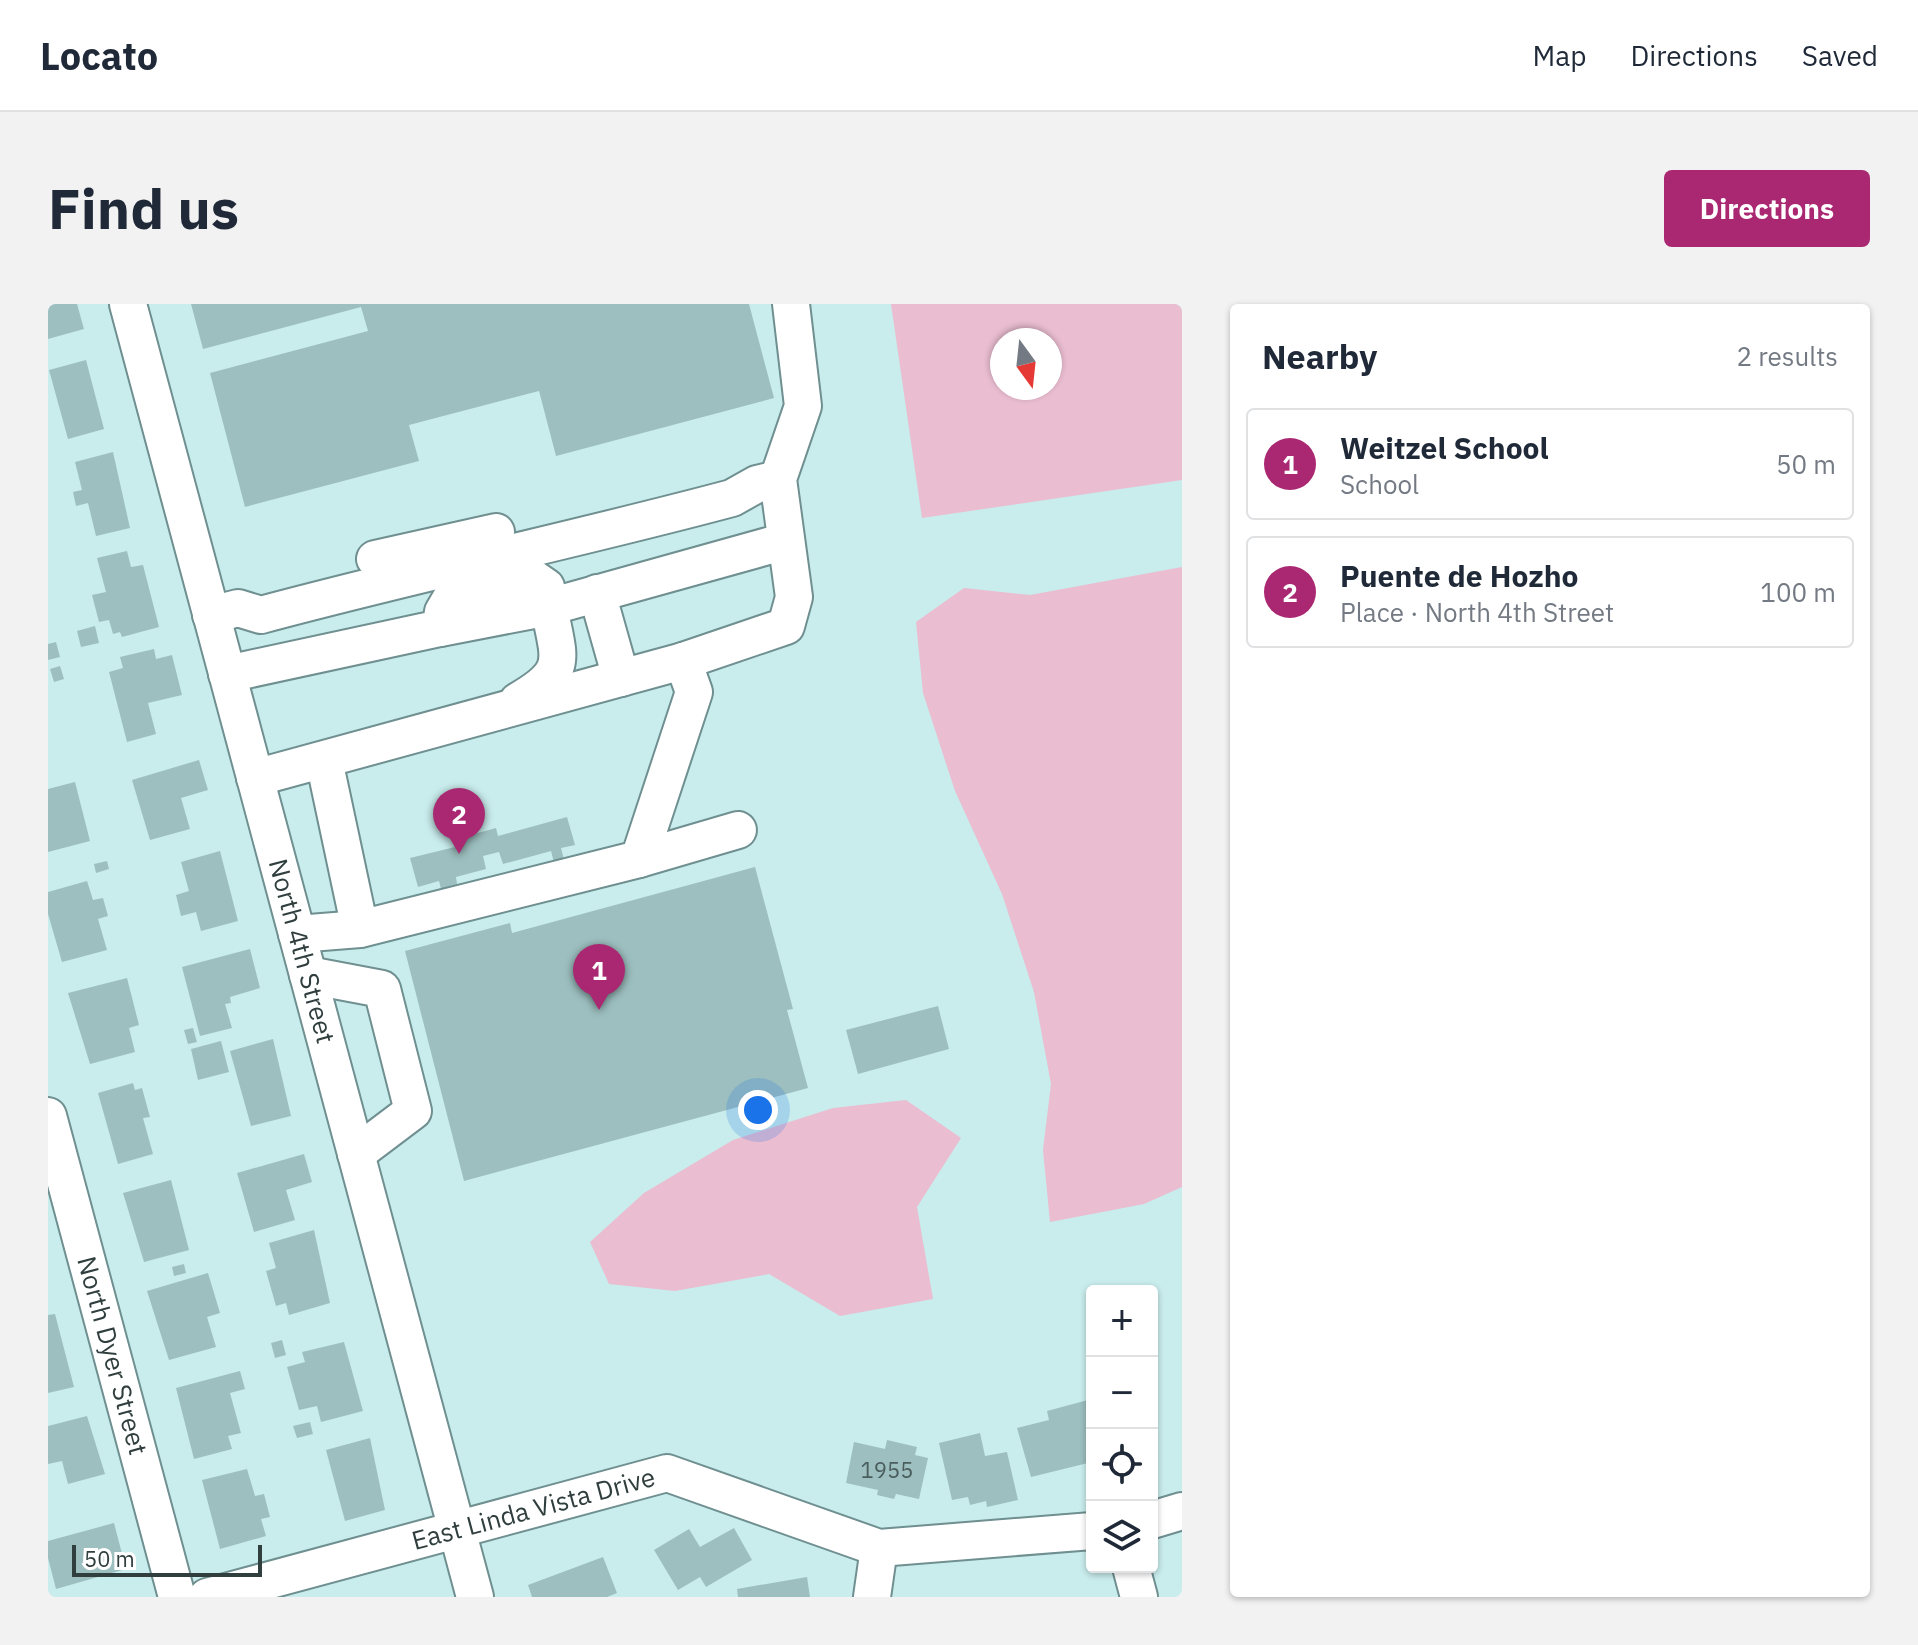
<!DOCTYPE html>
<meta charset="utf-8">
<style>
body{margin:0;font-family:"IBM Plex Sans",sans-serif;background:#f2f2f3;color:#1f2937}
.controls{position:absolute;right:24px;bottom:24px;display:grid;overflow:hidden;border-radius:8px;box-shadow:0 2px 6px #0004}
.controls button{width:72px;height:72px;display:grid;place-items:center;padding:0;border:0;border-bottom:2px solid #e0e1e3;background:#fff;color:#1f2937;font:40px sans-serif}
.compass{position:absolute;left:942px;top:24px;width:72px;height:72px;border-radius:50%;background:#fff;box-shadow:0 2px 6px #0004;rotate:165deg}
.scale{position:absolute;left:24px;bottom:20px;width:190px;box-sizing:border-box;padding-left:8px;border:4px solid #303e3e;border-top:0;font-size:22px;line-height:28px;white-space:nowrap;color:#303e3e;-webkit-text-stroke:6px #fff;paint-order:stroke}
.you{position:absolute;left:710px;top:806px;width:28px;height:28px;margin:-20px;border:6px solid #fff;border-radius:50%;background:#1a73e8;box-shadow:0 0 0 12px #1a73e833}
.badge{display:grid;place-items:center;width:52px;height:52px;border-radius:50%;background:#aa2772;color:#fff;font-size:26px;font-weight:700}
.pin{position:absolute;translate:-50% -66px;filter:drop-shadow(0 2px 4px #0008)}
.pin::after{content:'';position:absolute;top:42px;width:28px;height:24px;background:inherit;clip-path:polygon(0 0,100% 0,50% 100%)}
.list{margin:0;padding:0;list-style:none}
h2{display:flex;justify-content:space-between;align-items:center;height:104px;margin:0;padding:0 32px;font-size:34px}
h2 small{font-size:26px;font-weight:400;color:#747a83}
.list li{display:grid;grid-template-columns:52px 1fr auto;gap:24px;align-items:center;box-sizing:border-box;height:112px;margin:0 16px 16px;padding:0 16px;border:2px solid #e0e1e3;border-radius:8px}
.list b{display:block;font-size:30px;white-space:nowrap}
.list p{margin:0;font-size:26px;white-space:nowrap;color:#747a83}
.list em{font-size:26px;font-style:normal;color:#747a83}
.icon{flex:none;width:44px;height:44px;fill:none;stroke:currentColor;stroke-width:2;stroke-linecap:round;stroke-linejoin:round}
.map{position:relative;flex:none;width:1134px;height:1293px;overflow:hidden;border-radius:8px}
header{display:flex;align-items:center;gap:48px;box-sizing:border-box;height:112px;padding:0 40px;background:#fff;border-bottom:2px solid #e0e1e3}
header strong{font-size:38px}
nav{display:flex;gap:44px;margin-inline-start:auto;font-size:28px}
.intro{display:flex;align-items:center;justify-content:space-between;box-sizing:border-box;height:192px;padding:0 48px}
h1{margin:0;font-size:56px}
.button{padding:20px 36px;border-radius:8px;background:#aa2772;color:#fff;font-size:28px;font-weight:700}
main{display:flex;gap:48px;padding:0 48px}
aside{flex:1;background:#fff;border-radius:8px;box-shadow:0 2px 6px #0004}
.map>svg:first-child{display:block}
.green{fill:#eabdd1;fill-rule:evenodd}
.building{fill:#9dbfbf}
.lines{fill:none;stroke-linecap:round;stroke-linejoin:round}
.minor-casing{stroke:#6f8f90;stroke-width:40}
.minor{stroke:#fff;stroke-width:36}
.labels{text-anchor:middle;stroke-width:6;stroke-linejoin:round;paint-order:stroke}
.number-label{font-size:22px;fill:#4b5e5e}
.street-label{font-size:26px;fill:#303e3e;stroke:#fff}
</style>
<header>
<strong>Locato</strong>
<nav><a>Map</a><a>Directions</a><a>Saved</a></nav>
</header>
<div class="intro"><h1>Find us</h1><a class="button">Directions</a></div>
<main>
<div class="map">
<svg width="1134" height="1293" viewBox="0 0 1134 1293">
<rect width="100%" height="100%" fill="#c9ecec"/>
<!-- green -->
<path class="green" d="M843,0h291v176l-260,38zM954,36h48v48h-48z
M1134,263v620l-38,17 -94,18 -7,-72 8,-66 -17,-92 -32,-98 -47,-103 -32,-98 -7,-71 48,-34 66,7z
M858,796l55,38 -44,69 16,92 -93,17 -71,-42 -94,17 -66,-7 -19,-42 54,-49 89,-53 100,-32z"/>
<!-- building -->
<path class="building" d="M0,0h29l7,25 -36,10z
M143,0h558l25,94 -218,58 -17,-65 -130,34 10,36 -174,46 -35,-134 158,-42 -7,-24 -158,42z
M38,56l18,69 -36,10 -19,-69z
M65,148l17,76 -34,8 -8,-33 -12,3 -3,-14 9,-2 -7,-28z
M79,247l4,16 12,-2 16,62 -37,10 -2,-5 -7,2 -4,-14 -10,2 -7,-27 14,-3 -9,-34z
M47,322l4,17 -18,4 -4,-16z
M8,338l4,15 -12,3v-16z
M106,345l2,10 16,-4 10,40 -34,8 8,31 -29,8 -18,-70 14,-4 -3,-11z
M12,362l4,13 -10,3 -4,-13z
M151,456l9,30 -27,8 9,31 -40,11 -18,-60z
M27,478l15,59 -42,11v-63z
M519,513l8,28 -14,3 6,23 -10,3 -6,-23 -48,13 -4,-12 -16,4 3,13 -30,8 1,7 -16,5 -2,-8 -21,6 -8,-29 45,-11 -2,-7 43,-12 2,8z
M172,547l18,70 -37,10 -5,-19 -15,4 -5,-21 13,-4 -8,-29z
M59,557l2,8 -13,4 -2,-9z
M707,563l38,142 -6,1 21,78 -344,93 -59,-230 105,-28 2,10z
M39,577l6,19 10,-2 5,18 -10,3 9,31 -45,12 -14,-48v-22z
M202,645l10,39 -30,9 1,6 -6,1 7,24 -32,8 -18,-69z
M79,674l12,47 -10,3 6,24 -45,12 -22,-71z
M890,702l11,43 -91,25 -12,-44z
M145,724l4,14 -9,2 -4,-14z
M225,735l18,77 -40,10 -21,-75z
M173,737l8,31 -31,8 -7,-31z
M85,779l2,7 7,-2 8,29 -7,1 10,36 -35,10 -20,-71z
M256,850l8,28 -26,8 9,30 -41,12 -17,-59z
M123,876l18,70 -45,12 -21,-69z
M266,926l16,73 -41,12 -3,-12 -10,3 -10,-35 10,-3 -7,-25z
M136,960l2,9 -12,3 -2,-9z
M160,969l12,40 -13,4 9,30 -47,13 -22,-69z
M7,1010l19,73 -26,6v-78z
M234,1036l4,15 -11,3 -4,-15z
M296,1038l19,69 -42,11 -4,-16 -18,4 -12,-43 18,-5 -3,-10z
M192,1067l5,18 -15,4 11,40 -13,3 4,13 -38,10 -18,-71z
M1040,1096l4,15v47l-61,15 -14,-49 32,-8 -2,-9z
M39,1112l18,58 -37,10 -6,-23 -14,3v-38z
M262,1118l3,12 -16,4 -4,-12z
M932,1129l5,23 22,-4 11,48 -31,7 -1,-6 -16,4 -2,-8 -16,3 -13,-57z
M322,1134l15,72 -40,11 -19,-71z
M839,1136l30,7 -2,8 13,3 -9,41 -23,-5 -2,5 -17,-4 1,-5 -32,-7 8,-41 31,7z
M199,1165l8,27 9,-2 6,23 -9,2 5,17 -46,13 -18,-69z
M66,1219l12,46 -70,20 -8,-31v-17z
M686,1224l18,32 -46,27 -6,-10 -22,13 -24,-40 35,-21 11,18z
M555,1253l14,36 -10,4h-75l-4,-12z
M759,1273l3,20h-72l-1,-8z"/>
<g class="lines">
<!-- minor casing -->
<g class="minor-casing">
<g id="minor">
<path id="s1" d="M80,0l347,1293"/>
<path d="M327,255l121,-27"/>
<path d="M549,289l24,85"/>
<path d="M163,311l27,-7 23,7c156,-42 314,-75 471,-117l25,-14 21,-5"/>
<path d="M392,324l109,-21c10,53 21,64 -31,94"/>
<path d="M179,370l213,-46 3,-16 10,-17 80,-17 13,9 3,20 237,-66"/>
<path d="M276,456l36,169"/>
<path d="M207,474l428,-117 103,-35 8,-29 -16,-118 25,-73 -12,-102"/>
<path d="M591,555l99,-29"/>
<path d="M249,630l63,-5 279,-70 55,-167 -11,-31"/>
<path d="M260,671l74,14 31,122 -57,43"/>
<path id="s2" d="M0,812l129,481"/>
<path d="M1104,1216l30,-9"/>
<path d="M1083,1263l8,30"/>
<path id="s3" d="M159,1293l460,-124 212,75 213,-17"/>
<path d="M824,1293l7,-49"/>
</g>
</g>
<!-- minor -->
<use href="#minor" class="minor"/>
</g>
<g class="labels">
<!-- number labels -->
<g class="number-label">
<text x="839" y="1174">1955</text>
</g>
<!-- street labels -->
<g class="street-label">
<text dy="9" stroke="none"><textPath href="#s1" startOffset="670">North 4th Street</textPath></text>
<text dy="9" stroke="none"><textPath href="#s2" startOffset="248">North Dyer Street</textPath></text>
<text dy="9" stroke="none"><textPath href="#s3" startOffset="338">East Linda Vista Drive</textPath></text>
</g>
</g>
</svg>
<div class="controls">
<button>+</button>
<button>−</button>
<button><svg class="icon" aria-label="locate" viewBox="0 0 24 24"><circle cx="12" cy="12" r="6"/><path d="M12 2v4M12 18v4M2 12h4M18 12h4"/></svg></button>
<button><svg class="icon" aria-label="layers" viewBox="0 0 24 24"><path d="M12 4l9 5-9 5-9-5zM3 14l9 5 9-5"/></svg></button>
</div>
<svg class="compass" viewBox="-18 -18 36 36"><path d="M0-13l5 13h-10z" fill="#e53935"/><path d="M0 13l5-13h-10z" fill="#747a83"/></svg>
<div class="scale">50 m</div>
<div class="you"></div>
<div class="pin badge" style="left:551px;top:706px">1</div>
<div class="pin badge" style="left:411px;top:550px">2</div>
</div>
<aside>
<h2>Nearby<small>2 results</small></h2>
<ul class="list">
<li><span class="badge">1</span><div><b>Weitzel School</b><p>School</p></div><em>50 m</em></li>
<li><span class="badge">2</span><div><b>Puente de Hozho</b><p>Place · North 4th Street</p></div><em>100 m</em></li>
</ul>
</aside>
</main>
